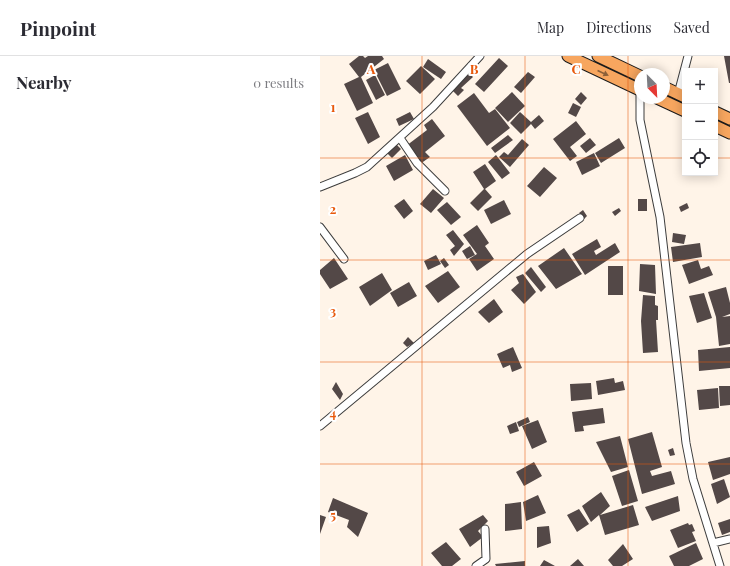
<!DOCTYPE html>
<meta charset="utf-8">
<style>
body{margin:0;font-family:"Playfair Display",serif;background:#f7f7f7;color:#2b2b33}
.controls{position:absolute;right:12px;top:12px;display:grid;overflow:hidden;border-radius:0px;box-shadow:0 2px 10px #0003}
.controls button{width:36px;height:36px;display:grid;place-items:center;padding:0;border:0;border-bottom:1px solid #e1e1e2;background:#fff;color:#2b2b33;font:20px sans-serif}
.compass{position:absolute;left:314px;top:12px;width:36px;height:36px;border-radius:50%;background:#fff;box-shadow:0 2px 10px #0003;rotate:156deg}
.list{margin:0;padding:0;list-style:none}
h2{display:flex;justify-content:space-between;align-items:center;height:52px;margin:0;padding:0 16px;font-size:17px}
h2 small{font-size:13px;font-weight:400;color:#7c7c81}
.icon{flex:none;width:22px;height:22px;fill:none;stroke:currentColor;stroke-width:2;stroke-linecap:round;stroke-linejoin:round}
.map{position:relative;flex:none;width:410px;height:510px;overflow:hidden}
header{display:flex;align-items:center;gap:24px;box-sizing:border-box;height:56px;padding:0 20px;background:#fff;border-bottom:1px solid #e1e1e2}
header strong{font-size:19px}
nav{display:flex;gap:22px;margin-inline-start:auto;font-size:14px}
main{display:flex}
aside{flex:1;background:#fff}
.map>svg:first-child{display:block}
.building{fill:#534847}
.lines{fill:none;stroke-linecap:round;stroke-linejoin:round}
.street-casing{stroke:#3d3d3d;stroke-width:9}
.primary-casing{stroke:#1b1b1b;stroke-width:13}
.street{stroke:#fff;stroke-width:7}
.primary{stroke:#f7a65f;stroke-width:11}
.oneway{fill:#8c6039}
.grid{fill:none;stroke:#e8590c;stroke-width:1;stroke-opacity:0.55}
.grid-label{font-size:13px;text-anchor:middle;font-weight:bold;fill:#e8590c;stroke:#fff;stroke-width:4;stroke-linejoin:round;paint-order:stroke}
</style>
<header>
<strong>Pinpoint</strong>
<nav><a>Map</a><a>Directions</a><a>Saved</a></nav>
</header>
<main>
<aside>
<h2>Nearby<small>0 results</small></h2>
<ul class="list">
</ul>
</aside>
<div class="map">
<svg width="410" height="510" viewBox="0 0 410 510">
<rect width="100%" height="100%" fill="#fff4e8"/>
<!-- building -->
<path class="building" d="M39,0h4l2,2 3,-2h14l2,3 -23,18 12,26 -16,8 -13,-27 15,-7 -10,-13z
M404,0h6v27h-1z
M179,2l9,8 -24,26 -9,-8z
M108,3l18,13 -5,7 -18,-12z
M68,7l13,26 -14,7 -13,-26z
M101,10l14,13 -15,15 -14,-13z
M208,16l7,5 -14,16 -7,-6z
M149,17l4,4 -12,11 3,2 -6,6 -7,-7z
M55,19l10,20 -9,5 -10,-20z
M192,36l13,14 -17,16 -13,-14z
M261,36l6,6 -6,7 -6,-6z
M154,37l15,20 6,-4 15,19 -23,18 -30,-40z
M253,47l8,4 -5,10 -8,-4z
M48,56l12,25 -12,7 -13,-26z
M90,56l4,7 -15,7 -3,-7z
M200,56l11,10 8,-7 5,6 -9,8 -4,-5 -10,10 -11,-11z
M112,63l13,17 -20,16 5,5 -10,7 -14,-18 21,-16 -3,-5z
M256,65l10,13 -16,13 7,9 -7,5 -17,-22z
M188,79l5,5 -18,13 -4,-5z
M270,82l6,7 -10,8 -6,-7z
M299,82l6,10 -24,15 -6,-10z
M202,83l7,6 -19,22 -11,-10 5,-5 4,3z
M76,88l5,5 -9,9 -5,-5z
M274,97l6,13 -18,9 -6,-13z
M85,99l8,15 -19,11 -8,-15z
M176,99l14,18 -8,6 -14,-17z
M165,108l11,17 -11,8 7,8 -14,14 -8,-8 14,-14 -11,-17z
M224,111l13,11 -17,19 -13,-11z
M113,133l11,9 -13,15 -11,-9z
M84,143l9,12 -9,8 -10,-13z
M318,143h9v12h-9z
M184,144l7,14 -20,10 -7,-14z
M127,146l14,15 -10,8 -14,-15z
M367,147l2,5 -8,4 -2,-5z
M299,152l2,3 -6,5 -3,-4z
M263,154l4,6 -3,3 -5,-6z
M157,169l12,18 -4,3 9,13 -17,12 -8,-12 8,-5 -14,-19z
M133,174l11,14 -10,12 -4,-6 5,-4 -9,-11z
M353,177l13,2 -2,9 -12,-2z
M277,183l4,8 -7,4 2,4 19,-12 5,9 -35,23 -13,-21z
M380,187l2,14 -29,5 -2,-15z
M150,190l5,9 -8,4 -5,-8z
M244,192l18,26 -26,15 -18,-23z
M116,199l5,9 -13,6 -4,-9z
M14,202l14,21 -18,10 -10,-15v-4z
M124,202l5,7 -4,3 -5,-7z
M378,204l3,9 8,-3 4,9 -24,9 -7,-19z
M320,208l15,1 1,29 -17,-3z
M288,210h15v29h-15z
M211,211l15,20 -5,5 -16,-19z
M128,215l12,16 -22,16 -13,-17z
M62,217l10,17 -22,16 -11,-19z
M203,218l13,18 -12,12 -13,-14 8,-7 -3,-6z
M89,226l8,14 -19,11 -8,-14z
M406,231l4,16v11l-8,3 8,-1v28l-11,2 -3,-29 -8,-25z
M384,237l8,25 -15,5 -8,-27z
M323,239l12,1v9l3,1v14h-2l2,32 -15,1 -2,-32z
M174,243l9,13 -14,11 -11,-11z
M88,281l6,6 -7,4 -4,-4z
M193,291l9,21 -10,4 -2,-7 -7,3 -6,-14z
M410,291v21l-31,3 -1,-21z
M294,322l1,5 8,-2 2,9 -27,5 -2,-14z
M16,326l7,12 -3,6 -8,-11z
M271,327l1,16 -21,2 -1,-17z
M399,330h11v19l-10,1z
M398,332l1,20 -20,2 -2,-20z
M283,352l2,15 -22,3 1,5 -9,1 -3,-20z
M208,361l2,5 -11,5 -2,-5z
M218,364l9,22 -15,7 -10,-23z
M196,366l3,9 -9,3 -3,-8z
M332,376l10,35 -12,4 2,5 19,-5 4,13 -33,10 -14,-55z
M300,380l8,31 -17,5 -15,-30z
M353,392l2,7 -5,1 -2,-6z
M410,401v17l-17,6 -5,-18z
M214,406l8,14 -18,10 -8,-14z
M309,414l9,31 -16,5 -10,-30z
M404,423l6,18 -13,7 -6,-20z
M281,436l9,14 -10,9 33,-10 6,20 -34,10 -6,-20 -8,7 -9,-16z
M218,439l8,18 -20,8 -3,-19z
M358,440l2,15 -28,10 -7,-14z
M13,442l35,15 -10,24 -11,-10 2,-7 -21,-8z
M201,446l1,27 -17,2v-27z
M259,453l10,15 -12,8 -10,-17z
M0,459l6,2 -6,17z
M163,459l5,6 -10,10 5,6 -13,10 -11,-18z
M410,463v13l-8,3 -4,-12z
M368,467l1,2 3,-1 3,7 -3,1 4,9 -18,7 -8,-18z
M229,470l2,17 -14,5v-21z
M126,486l15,17 -9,7h-10l-11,-13z
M376,487l7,16 -14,7h-15l-5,-10z
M303,488l10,15 -11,7h-9l-5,-6z
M258,503l6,7h-14z
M224,504l11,6h-15z
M205,505v5h-29l-1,-2z"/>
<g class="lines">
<!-- street casing -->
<g class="street-casing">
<path id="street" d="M320,37v27l20,97 26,226 7,36 27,87
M358,38l10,-38
M80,82l17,25 28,28
M0,131l35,-14 12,-6 66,-60 47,-51
M0,171l24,32
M0,370l207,-172 53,-36
M393,487l17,-4
M156,510l10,-7 -1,-30"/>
</g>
<!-- primary casing -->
<g class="primary-casing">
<path id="primary" d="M248,0l72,34
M278,0l42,20
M344,31l21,10
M337,42l28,13
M395,56l15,7
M395,70l15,7"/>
</g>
<!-- street -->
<use href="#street" class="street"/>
<!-- primary -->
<use href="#primary" class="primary"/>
</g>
<!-- one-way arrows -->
<defs><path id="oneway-solid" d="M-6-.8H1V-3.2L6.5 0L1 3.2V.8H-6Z"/></defs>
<use class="oneway" href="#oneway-solid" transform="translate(283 17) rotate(25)"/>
<!-- grid -->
<path class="grid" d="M102,0v510M205,0v510M308,0v510M0,102h365M395,102h15M0,204h410M0,306h410M0,408h410"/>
<g class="grid-label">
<text x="51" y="18">A</text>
<text x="154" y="18">B</text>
<text x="256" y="18">C</text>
<text x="13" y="56">1</text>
<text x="13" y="158">2</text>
<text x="13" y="260">3</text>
<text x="13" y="362">4</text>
<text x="13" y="464">5</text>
</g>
</svg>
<div class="controls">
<button>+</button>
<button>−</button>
<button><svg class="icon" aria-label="locate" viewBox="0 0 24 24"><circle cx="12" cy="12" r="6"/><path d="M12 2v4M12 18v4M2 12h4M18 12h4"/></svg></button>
</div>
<svg class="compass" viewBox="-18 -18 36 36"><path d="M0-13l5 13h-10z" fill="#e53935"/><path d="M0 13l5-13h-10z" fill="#7c7c81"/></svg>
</div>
</main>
